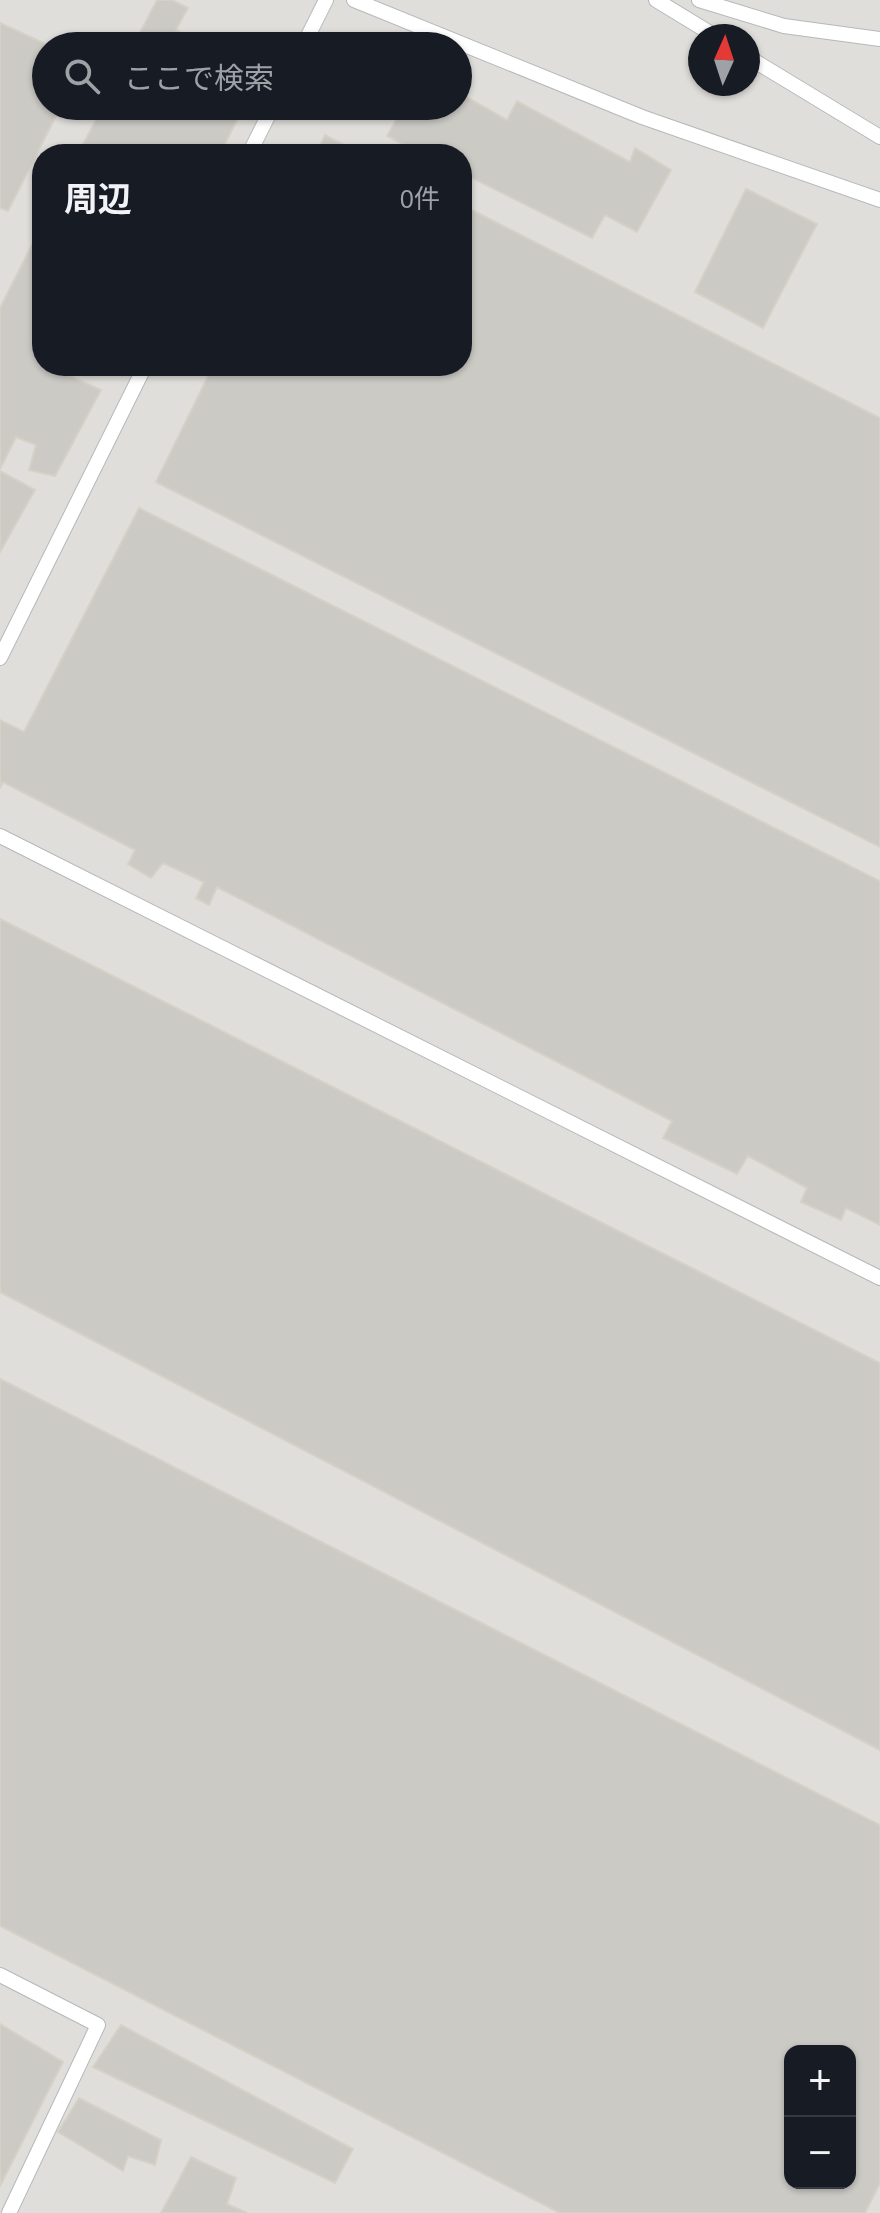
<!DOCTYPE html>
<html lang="ja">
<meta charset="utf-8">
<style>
body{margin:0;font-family:"PT Sans","Noto Sans JP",sans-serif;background:#20242c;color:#f1f3f6}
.controls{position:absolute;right:24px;bottom:24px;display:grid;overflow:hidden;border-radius:16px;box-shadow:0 2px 6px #0004}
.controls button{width:72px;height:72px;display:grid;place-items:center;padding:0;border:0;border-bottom:2px solid #363941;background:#171b24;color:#f1f3f6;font:40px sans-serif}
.compass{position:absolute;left:688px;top:24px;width:72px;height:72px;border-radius:50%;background:#171b24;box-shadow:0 2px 6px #0004;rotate:3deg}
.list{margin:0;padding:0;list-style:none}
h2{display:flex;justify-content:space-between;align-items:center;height:104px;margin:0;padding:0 32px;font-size:34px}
h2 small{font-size:26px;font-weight:400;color:#9ea1a6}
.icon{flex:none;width:44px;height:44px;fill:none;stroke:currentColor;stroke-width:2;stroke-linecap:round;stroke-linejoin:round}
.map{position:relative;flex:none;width:880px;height:2213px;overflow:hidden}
.search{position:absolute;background:#171b24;box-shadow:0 2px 6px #0004;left:32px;top:32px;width:440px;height:88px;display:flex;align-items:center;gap:20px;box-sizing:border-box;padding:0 28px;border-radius:44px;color:#9ea1a6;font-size:30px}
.panel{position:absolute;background:#171b24;box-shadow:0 2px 6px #0004;left:32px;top:144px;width:440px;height:232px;border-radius:32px}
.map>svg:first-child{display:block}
.industrial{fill:#e0deda;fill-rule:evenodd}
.building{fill:#cccac5;stroke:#d6d1c6;stroke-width:2;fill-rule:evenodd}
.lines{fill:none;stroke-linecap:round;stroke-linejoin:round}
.lane-casing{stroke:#b5b8bc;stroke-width:16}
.lane{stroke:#fff;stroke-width:14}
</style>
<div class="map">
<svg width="880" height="2213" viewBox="0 0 880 2213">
<rect width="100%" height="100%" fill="#f1efe8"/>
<!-- industrial -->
<path class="industrial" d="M0,0h880v2213h-880zM700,36h48v48h-48zM46,46h412v60h-412zM42,154h420v212h-420zM790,2051h60v132h-60z"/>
<!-- building -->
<path class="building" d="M157,0h15l16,8 -12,22 29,16h-72z
M0,23l50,23h-4v60h15l-53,105 -8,-3z
M458,92l49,28 10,-19 113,61 5,-14 36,22 -34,62 -32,-17 -13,23 -130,-65v-19h-39l-36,-18 17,-30h54z
M103,106h141l-24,48h-142z
M325,135l36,19h-45z
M746,189l71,35 -54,104 -68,-36z
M462,205l418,213v429l-724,-365 57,-116h249z
M42,225v141h16l-2,4 45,20 -46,86 -26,-6 7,-25 -20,-8 -16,32v-161z
M0,471l35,19 -35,62z
M139,508l741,373v344l-34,-17 -5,12 -40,-18 6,-14 -59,-32 -11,18 -74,-36 9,-17 -455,-234 -8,18 -13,-7 8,-16 -41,-19 -12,15 -23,-14 7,-14 -132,-68 -3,6v-68l24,12z
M0,919l880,444v387l-880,-458z
M0,1379l880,446v358l-15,30h-305l-560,-287zM790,2051h60v132h-60z
M0,2024l63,38 -63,124z
M121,2025l232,124 -18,34 -242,-116z
M79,2098l82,42 -6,25 -27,-9 -5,15 -65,-39z
M191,2157l45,21 -9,26 20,9h-86z"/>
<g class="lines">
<!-- lane casing -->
<g class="lane-casing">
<path id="lane" d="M354,0l288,117 238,83
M656,0l59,36
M699,0l85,26 96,13
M303,46l23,-46
M748,57l132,80
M249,154l24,-48
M0,658l145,-292
M0,836l880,442
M0,1975l98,50 -89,188"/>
</g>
<!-- lane -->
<use href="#lane" class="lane"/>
</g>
</svg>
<div class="controls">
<button>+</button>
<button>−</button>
</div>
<svg class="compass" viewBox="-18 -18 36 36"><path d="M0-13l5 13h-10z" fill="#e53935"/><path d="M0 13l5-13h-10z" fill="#9ea1a6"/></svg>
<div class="search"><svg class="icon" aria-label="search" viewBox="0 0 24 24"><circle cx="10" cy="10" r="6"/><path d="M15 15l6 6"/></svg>ここで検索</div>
<section class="panel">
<h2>周辺<small>0件</small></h2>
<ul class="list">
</ul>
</section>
</div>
